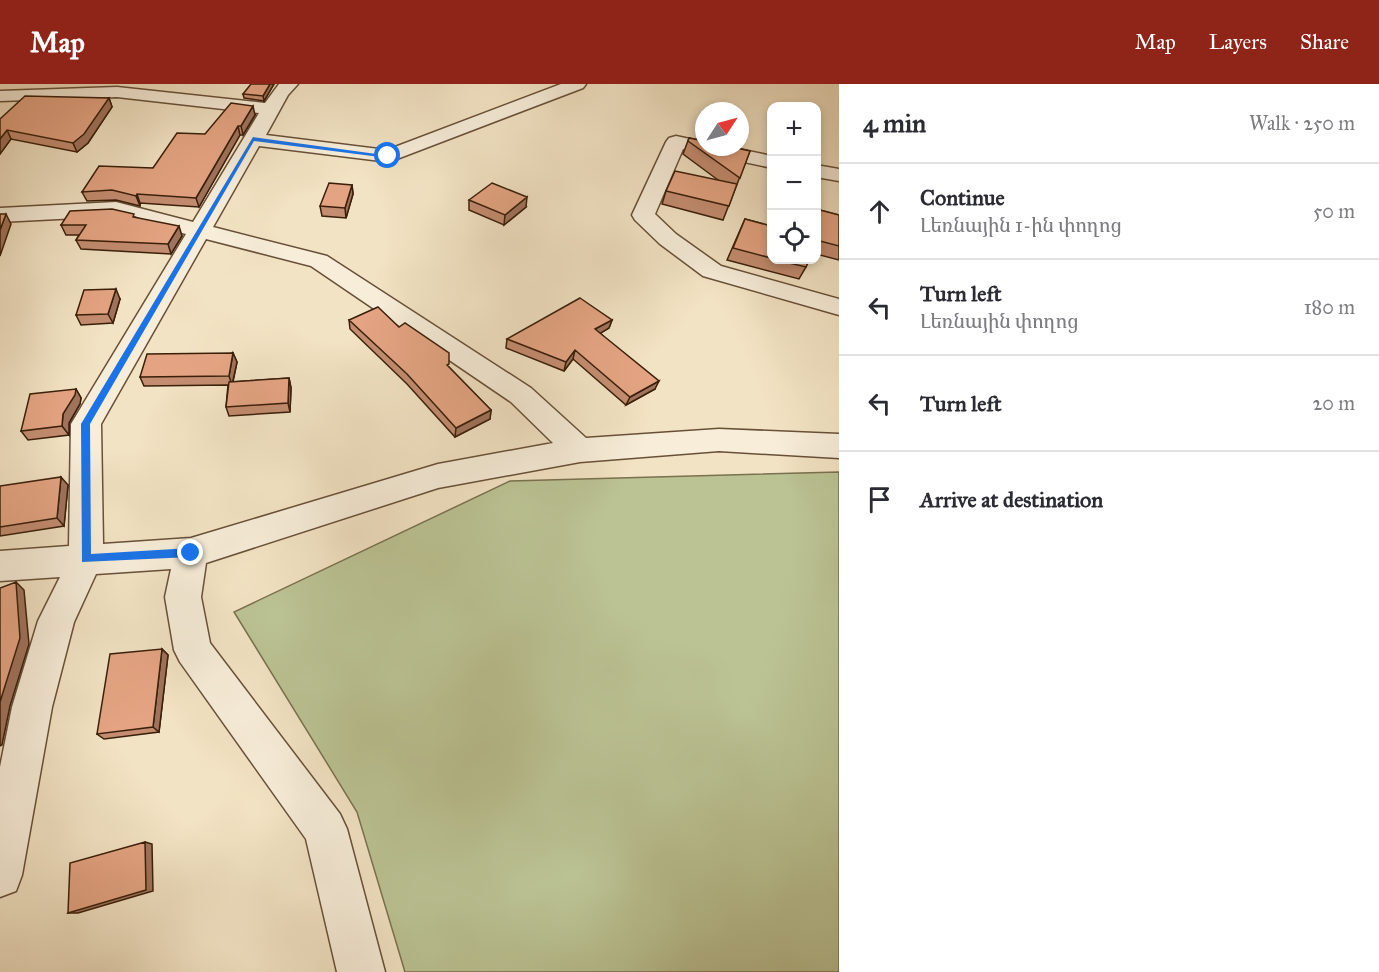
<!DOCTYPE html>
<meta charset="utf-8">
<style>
body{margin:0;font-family:"IM FELL Great Primer","Noto Serif Armenian",serif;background:#f7f7f7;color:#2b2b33}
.controls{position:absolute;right:18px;top:18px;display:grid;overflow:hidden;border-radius:12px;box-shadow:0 3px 9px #0003}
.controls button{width:54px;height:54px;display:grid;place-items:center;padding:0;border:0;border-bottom:2px solid #e1e1e2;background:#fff;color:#2b2b33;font:30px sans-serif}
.compass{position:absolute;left:695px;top:18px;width:54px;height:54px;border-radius:50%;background:#fff;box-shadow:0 3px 9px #0003;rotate:54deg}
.stop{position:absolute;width:18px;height:18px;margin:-14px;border:4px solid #1a73e8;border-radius:50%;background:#fff}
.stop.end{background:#1a73e8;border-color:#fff;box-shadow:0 2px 6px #0008}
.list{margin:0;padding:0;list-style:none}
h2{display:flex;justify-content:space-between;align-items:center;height:78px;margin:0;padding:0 24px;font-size:26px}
h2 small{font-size:20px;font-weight:400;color:#7c7c81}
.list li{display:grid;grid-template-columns:39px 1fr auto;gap:18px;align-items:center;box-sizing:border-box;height:96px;padding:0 24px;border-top:2px solid #e1e1e2}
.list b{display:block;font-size:22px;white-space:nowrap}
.list p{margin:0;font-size:20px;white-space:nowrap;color:#7c7c81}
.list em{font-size:20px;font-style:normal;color:#7c7c81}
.icon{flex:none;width:33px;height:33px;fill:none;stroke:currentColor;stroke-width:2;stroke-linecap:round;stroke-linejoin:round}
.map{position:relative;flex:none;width:839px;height:888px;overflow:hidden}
header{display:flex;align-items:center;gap:36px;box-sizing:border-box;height:84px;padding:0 30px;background:#8f2418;color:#fff}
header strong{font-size:28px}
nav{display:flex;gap:33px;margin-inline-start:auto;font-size:21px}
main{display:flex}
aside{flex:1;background:#fff}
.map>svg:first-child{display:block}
.green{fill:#bbc394;stroke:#7a714f;stroke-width:1.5}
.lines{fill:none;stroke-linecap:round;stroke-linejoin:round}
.minor-casing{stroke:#685038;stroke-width:3}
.minor{fill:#f7edd9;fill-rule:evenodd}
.wall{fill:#c48d71;stroke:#3a1f0a;stroke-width:1.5}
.shaded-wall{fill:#a0735c;stroke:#3a1f0a;stroke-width:1.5}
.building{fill:#e4a483;stroke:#3a1f0a;stroke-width:1.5}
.route{fill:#1a73e8}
</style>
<header>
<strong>Map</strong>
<nav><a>Map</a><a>Layers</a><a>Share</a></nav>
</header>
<main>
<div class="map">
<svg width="839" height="888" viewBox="0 0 839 888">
<rect width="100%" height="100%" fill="#f2e3c4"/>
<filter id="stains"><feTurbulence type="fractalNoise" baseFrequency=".00333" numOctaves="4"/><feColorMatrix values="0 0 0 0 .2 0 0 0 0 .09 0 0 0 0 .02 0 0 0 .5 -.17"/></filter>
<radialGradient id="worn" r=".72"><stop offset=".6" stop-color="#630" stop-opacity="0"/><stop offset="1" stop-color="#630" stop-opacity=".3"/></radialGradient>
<!-- green -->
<path class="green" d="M839,388v500h-434l-48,-160 -123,-200 276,-131z"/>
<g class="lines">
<!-- minor casing -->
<g class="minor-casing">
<path id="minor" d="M279,0h19l-10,11 -22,40 121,15 174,-66h25l-3,4 -194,74 -130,-16 -46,81 114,29 204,132 55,50 133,-9 120,5v24l-120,-7 -139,11 -142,26 -232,75 -5,34 9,46 130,171 7,15 38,143h-48l-31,-133 -126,-177 -6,-12 -9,-53 6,-28 -75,5 -22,48 -22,85 -30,168 -6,16 -16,6v-130l12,-60 26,-86 22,-44 -60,4v-30l69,-5 2,-122 115,-190 -70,-18 -116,6v-14l116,-6 77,20 66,-109 -142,-16 -117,4v-10l117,-4 148,16zM206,155l105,27 200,136 42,41 -115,21 -247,74 -88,6 -2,-120z
M676,52l28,6v5h25l43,9v12l-89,-19 -28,65 21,20 45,32 118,33v16l-136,-39 -43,-32 -25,-24 -3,-5 34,-73 3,-4z
M816,81l23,4v12l-23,-4z"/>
</g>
<!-- minor -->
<use href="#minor" class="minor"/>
</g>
<!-- wall -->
<path class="wall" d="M274,0l-10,17 -20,-3 -1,-4z
M109,14l3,9 -24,36 -11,9 -66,-13 -11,15v-35z
M255,31l-12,20h-3l-41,72 -59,-4v3l-24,-6 -29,1 -5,-9 71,-24 52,-34z
M689,54l61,13 -27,69 -61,-16 4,-13 52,-11 -35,-26z
M352,101l1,9 -7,24 -24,-2 -2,-10z
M469,116l57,7 -22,18 -35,-15z
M816,125l23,6v45l-23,-6z
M135,133l47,19 -11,18 -90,-5 -5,-9 3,-5h-13l-5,-10z
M745,135l26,7v34h38l-3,7 -7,12 -72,-19z
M120,215l-7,24 -32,2 -5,-10z
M349,236l50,7 50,40 42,43 -1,9 -35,18 -48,-53 -57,-55z
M612,236l-3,8 -9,5 55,56 -29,16 -53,-46 -9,12 -58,-23 1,-9z
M233,269l4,9 -4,20 56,-4 2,10 -1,24 -61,4 -3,-9 2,-22 -84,1 -4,-9z
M76,305l5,9 -1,6 -11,19v12l-41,5 -7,-9z
M68,401l-4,41 -64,10v-48z
M162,565l6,6 -9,77 -55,7 -7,-5z"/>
<!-- shaded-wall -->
<path class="shaded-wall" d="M270,0h4l-10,17 -1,-5z
M109,14l3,9 -24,36 -11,9 -4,-9z
M253,22l2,9 -12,20 -2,-9z
M238,42l2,9 -41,72 -3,-9z
M7,46l4,9 -11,15v-15z
M352,101l1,9 -7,24 -1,-10z
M137,110l3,9v3l-4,-10z
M527,113l-1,10 -22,18 1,-10z
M6,130l5,10 -11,32v-26z
M179,142l3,10 -11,18 -3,-10z
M116,205l4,10 -7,24 -5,-9z
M612,236l-3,8 -16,10 2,-9z
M575,266l-2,9 -9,12 2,-9z
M233,269l4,9 -5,23 -3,-9z
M289,294l2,10 -1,24 -2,-9z
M659,297l-4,8 -29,16 4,-8z
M76,305l5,9 -1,6 -11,19v12l-7,-9 1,-12z
M491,326l-1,9 -35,18 1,-9z
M61,393l7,8 -4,41 -7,-8z
M16,498l8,8 5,54 -19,62 -8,39 -2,1v-44z
M162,565l6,6 -9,77 -6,-5z
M145,758l7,2 1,47 -75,22h-10z"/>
<!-- building -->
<path class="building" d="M251,0h19l-7,12 -20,-2z
M25,12l84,2 -25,36 -11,9 -66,-13 -7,9v-20z
M231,19l22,3 -12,20h-3l-42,72 -59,-4 -1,2 -24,-6 -30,2 17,-26 54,2 24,-35 28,1z
M689,54l15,3v6h28l18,4 -10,27 -52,-37z
M675,87l62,13 -8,22 -63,-15z
M329,99l23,2 -7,23 -25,-2z
M492,99l35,14 -22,18 -36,-15z
M112,125l22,5 -1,3 46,9 -11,18 -92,-4 10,-15h-25l9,-14z
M816,125l23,6v31l-23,-6z
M0,130h6l-6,16z
M745,135l26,7v32l-38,-10z
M776,176h33l-3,7z
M116,205l-8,25 -32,1 8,-25z
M580,214l32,22 -17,9 64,52 -29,16 -55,-47 -9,12 -59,-23z
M378,223l21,20 6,-4 44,30v11l-2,1 44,45 -35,18 -49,-54 -58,-54z
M233,269l-4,23 -89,1 7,-23z
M289,294l-1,25 -62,4 3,-25z
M76,305l-1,6 -12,19 -1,12 -41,5 9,-37z
M61,393l-4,41 -57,9v-41z
M16,498l4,56 -20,64v-114z
M162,565l-9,78 -56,7 13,-80z
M145,758l1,48 -78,23 2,-50z"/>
<!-- route -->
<path class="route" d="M253,53l138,19 -3,2 -134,-17 -164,283 1,130 100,-6 5,5 -5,4 -109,5 -1,-138z"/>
<rect width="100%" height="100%" filter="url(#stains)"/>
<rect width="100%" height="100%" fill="url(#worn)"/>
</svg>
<div class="controls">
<button>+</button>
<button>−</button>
<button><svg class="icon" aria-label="locate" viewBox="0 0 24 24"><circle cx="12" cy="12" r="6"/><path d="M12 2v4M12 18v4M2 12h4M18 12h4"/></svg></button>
</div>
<svg class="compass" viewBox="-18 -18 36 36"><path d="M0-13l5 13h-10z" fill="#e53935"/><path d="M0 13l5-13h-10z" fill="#7c7c81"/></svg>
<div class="stop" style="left:388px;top:72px"></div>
<div class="stop end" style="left:191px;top:469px"></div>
</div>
<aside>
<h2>4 min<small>Walk · 250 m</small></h2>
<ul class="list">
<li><svg class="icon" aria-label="ahead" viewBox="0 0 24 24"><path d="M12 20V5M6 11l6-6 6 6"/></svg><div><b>Continue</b><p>Լեռնային 1-ին փողոց</p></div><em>50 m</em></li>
<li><svg class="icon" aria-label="left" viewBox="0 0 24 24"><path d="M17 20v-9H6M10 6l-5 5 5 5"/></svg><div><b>Turn left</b><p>Լեռնային փողոց</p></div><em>180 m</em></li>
<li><svg class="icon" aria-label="left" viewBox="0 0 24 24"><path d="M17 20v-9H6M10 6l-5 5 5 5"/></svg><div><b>Turn left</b></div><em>20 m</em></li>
<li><svg class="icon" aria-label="arrive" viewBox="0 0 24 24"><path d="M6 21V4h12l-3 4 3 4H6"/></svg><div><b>Arrive at destination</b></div></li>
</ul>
</aside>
</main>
